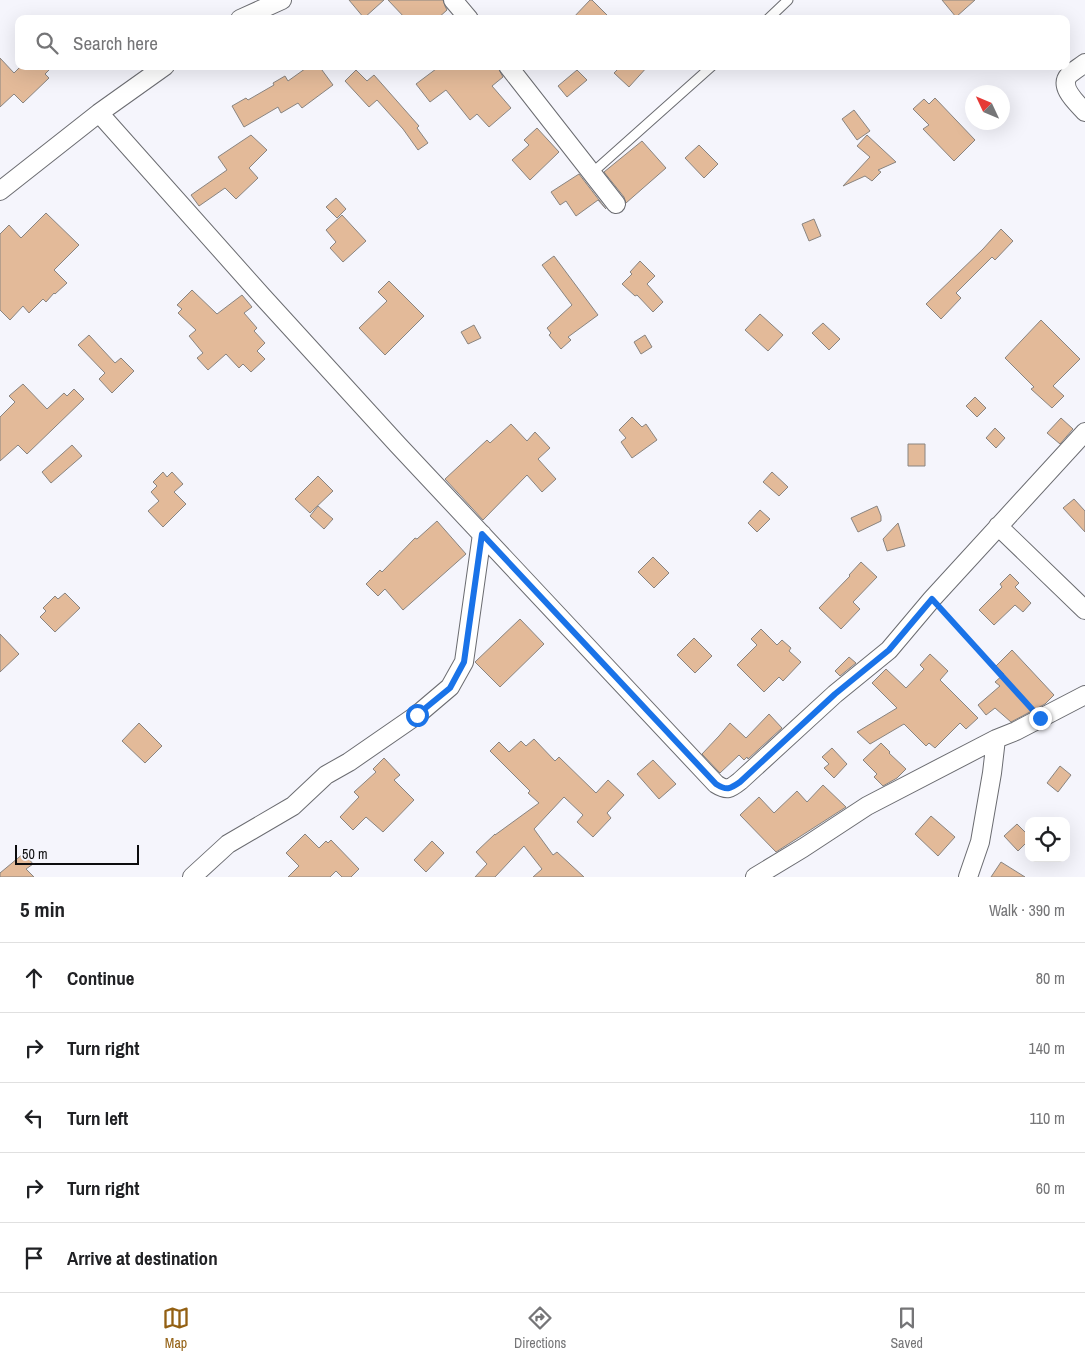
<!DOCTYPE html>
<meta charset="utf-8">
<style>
body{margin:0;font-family:"Archivo Narrow",sans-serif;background:#f2f2f2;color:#202124}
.controls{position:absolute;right:15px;bottom:15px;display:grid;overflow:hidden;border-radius:10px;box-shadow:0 5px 20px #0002}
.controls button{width:45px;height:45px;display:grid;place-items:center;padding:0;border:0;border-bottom:1px solid #e0e0e0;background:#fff;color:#202124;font:25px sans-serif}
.compass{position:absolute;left:965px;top:85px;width:45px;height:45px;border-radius:50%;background:#fff;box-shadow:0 5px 20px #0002;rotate:314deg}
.scale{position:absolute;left:15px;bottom:12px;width:124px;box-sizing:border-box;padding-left:5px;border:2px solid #0c0c0e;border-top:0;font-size:14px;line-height:18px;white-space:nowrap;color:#0c0c0e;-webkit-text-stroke:4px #f5f5fc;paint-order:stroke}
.stop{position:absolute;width:15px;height:15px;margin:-11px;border:4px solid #1a73e8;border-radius:50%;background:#fff}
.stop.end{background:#1a73e8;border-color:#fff;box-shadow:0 1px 5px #0008}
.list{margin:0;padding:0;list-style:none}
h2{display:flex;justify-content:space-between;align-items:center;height:65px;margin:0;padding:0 20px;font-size:21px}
h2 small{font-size:16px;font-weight:400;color:#757577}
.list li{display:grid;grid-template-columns:32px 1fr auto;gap:15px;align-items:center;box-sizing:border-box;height:70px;padding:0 20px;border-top:1px solid #e0e0e0}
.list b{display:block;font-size:19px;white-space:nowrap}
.list em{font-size:16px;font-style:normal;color:#757577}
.icon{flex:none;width:28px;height:28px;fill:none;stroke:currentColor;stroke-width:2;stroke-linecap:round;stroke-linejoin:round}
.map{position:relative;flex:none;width:1085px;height:877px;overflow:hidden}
.search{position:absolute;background:#fff;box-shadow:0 5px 20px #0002;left:15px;right:15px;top:15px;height:55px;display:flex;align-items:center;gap:12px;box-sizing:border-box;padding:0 18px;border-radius:10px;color:#757577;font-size:19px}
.sheet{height:415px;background:#fff}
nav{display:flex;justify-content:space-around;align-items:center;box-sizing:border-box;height:70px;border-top:1px solid #e0e0e0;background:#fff;font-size:14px;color:#757577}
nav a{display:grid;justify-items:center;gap:2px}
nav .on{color:#936013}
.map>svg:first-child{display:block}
.building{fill:#e3ba99;stroke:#898480}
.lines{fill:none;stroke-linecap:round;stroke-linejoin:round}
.lane-casing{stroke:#6b6c71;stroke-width:11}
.street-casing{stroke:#6b6c71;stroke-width:20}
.path{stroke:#7c7c81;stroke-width:3;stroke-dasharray:5 2.5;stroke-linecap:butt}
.lane{stroke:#fff;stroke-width:9}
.street{stroke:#fff;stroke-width:18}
.route{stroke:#1a73e8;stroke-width:6}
</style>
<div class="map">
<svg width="1085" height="877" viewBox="0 0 1085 877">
<rect width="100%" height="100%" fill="#f5f5fc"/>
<!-- building -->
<path class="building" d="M349,0h35l-20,18z
M388,0h55l2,6 2,4 -10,9h-31z
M590,0h2l19,19h-39z
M942,0h33l-19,17z
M0,58l14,15 7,-7h32l-8,8 4,4 -26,25 -9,-9 -14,13z
M309,66h10l14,19 -31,23 -4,-5 -17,10 -3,-6 -34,20 -12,-21 14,-8 2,2 26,-15 -1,-2 12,-7 3,5z
M440,66h57l6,11 -11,9 19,22 -22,19 -12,-13 -7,6 -24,-30 -16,12 -14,-18z
M621,66h27l-19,21 -15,-14z
M356,70l11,11 7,-6 45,51 -2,2 11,15 -10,7 -15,-21 -26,-29 -8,7 -24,-26z
M577,70l10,10 -20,17 -9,-11z
M935,98l40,42 -21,21 -31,-32 6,-4 -16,-16 11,-10 5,5z
M854,110l16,21 -13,9 -15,-21z
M537,128l22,24 -29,28 -18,-20 17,-15 -5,-5z
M251,135l16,15 -18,18 9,10 -22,21 -11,-11 -26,18 -8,-11 36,-25 -9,-13z
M867,135l29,27 -18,8 3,2 -9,9 -7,-5 -22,10 27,-29 -13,-11z
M642,141l24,27 -40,35 -2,-6 -20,-25z
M699,145l19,19 -14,14 -19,-20z
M579,174l27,35 -8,-9 -22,16 -10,-15 -6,4 -9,-13z
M336,198l10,11 -9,9 -11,-11z
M46,213l33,32 -25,25 13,13 -12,11 -1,-1 -8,9 -3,-3 -14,14 -6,-7 -13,14 -10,-10v-76l9,-9 12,13z
M342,215l24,26 -23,21 -13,-14 6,-6 -10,-12z
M814,219l7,17 -12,5 -7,-17z
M1001,229l12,12 -18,19 -3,-3 -36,36 5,5 -20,21 -15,-15 57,-55z
M554,256l44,59 -30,22 3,3 -10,9 -12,-14 2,-2 -4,-5 25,-23 -30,-40z
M640,261l15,15 -8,8 16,18 -10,10 -16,-17 -2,1 -13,-12 10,-10 -2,-2z
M389,281l35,35 -39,39 -26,-27 28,-27 -9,-9z
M192,290l25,24 25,-19 10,12 -8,6 13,15 -3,3 11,12 -8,8 8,8 -14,13 -8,-8 -4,4 -13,-14 -18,16 -11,-12 6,-5 -14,-17 7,-6 -18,-17 4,-4 -5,-4z
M760,314l23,21 -15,16 -23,-21z
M1041,320l39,39 -27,27 11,10 -12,12 -21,-19 3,-2 -29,-29z
M823,323l17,16 -11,11 -17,-17z
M474,325l7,13 -13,6 -7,-12z
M89,335l26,28 6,-5 13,13 -22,22 -13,-14 6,-6 -27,-28z
M645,335l7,12 -11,7 -7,-12z
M23,384l24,25 17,-16 3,3 7,-7 10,10 -57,55 -9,-9 -18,16v-44l15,-15 -6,-6z
M975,397l11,11 -9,9 -11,-11z
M632,417l10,10 4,-3 11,16 -25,18 -11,-16 5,-4 -7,-8z
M1061,418l12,11 -13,15 -13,-11z
M511,424l16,17 8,-9 15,16 -12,11 18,20 -14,13 -15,-17 -44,45 -38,-41 42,-39 3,3z
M995,428l10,10 -9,10 -10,-10z
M908,444h17v22h-17z
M72,445l10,11 -31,27 -9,-11z
M163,472l4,5 5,-5 11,12 -9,8 12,12 -23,23 -15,-16 11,-10 -8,-9 6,-6 -4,-4z
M772,472l16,15 -9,9 -16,-14z
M318,476l15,15 -23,22 -15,-14z
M1074,499l11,12v21l-22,-24z
M318,506l15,13 -9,10 -14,-13z
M877,506l4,10v5l-23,11 -7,-14z
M760,510l10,9 -13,13 -9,-9z
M437,521l29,33 -63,56 -18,-21 -7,7 -12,-12 14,-14 2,2 33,-34 2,1z
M898,523l7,23 -18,5 -4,-12z
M653,557l16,16 -15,15 -16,-16z
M861,562l16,15 -24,25 7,7 -19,20 -22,-21 31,-32 -1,-1z
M1010,574l9,9 -4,4 16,16 -8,9 -8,-7 -21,20 -15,-15 23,-23 -2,-3z
M65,593l15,15 -25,24 -15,-15 6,-6 -3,-3 12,-12 3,3z
M520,619l24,25 -44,43 -25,-25z
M761,629l16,16 5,-5 9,8 -2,3 12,11 -18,19 -4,-4 -15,15 -27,-27 20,-20 -6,-6z
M0,634l19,20 -19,18z
M694,638l18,18 -17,17 -18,-18z
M1012,650l42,45 -9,9 -34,18 -16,-14 -9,7 -8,-10 22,-19 -5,-4 9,-8 -8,-8z
M930,654l18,17 -8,9 38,38 -12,11 -6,-6 -25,25 -6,-5 -3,3 -22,-22 -34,20 -13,-12 40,-24 -25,-25 14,-14 20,19 18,-19 -4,-4z
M849,657l7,6 -16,13 -5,-5z
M769,714l13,14 -34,31 -1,-2 -3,3 -5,-5 -19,18 -18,-19 17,-18 11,-13 16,15z
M139,723l23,23 -17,17 -23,-22z
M534,739l21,22 4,-4 37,36 12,-13 16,15 -17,18 4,5 -18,19 -16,-15 6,-7 -19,-18 -30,32 19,26 4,-3 27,25h-51l9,-8 -18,-23 -29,31h-20l12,-13 -11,-12 19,-18v1l44,-32 -11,-10 2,-2 -40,-40 9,-9 10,10 12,-11 5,5z
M881,743l9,9 -1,1 17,16 -9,9 -14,8 -9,-9 3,-3 -14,-14z
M832,748l15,16 -13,14 -10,-10 5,-4 -7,-7z
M384,758l16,17 -6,5 20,20 -31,32 -17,-15 -13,13 -13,-13 19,-20 -5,-5 22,-20 -3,-3z
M653,760l23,24 -17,15 -22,-25z
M1060,766l11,9 -13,17 -11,-9z
M823,785l23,22 -70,45 -36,-37 19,-18 15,16 23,-22 10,11z
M931,816l24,21 -17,19 -23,-22z
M1017,824l12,12v4l-11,11 -14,-15z
M305,834l14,14 7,-7 2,2 3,-3 28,29 -8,8h-9l-6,-6 -6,6h-42l11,-11 -13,-13z
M432,841l12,12 -18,19 -12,-12z
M24,853l9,11 -7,5 8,8h-34v-4z
M1001,862l24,15h-34z"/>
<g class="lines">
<!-- lane casing -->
<g class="lane-casing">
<path id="lane" d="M768,19l20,-19
M592,173l120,-107"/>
</g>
<!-- street casing -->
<g class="street-casing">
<path id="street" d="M453,0l16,19
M240,19l42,-19
M1085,63c-5,4 -12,8 -16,12 -11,12 8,28 16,37
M508,66l108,138
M99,113l163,183 136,149 318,339c11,7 14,5 24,-3l95,-87 54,-44 43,-51 153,-167
M0,191l99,-78 66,-47
M998,526l87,84
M192,877l36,-33 65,-38 33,-31 23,-13 68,-47 33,-28 14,-25 18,-128
M755,877l48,-29 64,-42 129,-67 20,-8 69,-36
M968,877l12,-35 12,-69 4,-34"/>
</g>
<!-- path -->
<path class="path" d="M943,610l86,96"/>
<!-- lane -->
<use href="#lane" class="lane"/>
<!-- street -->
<use href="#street" class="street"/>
</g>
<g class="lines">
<!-- route -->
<path class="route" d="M417,715l33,-27 14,-26 18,-128 234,250c11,7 14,5 24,-2l95,-88 54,-44 43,-51 108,119"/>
</g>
</svg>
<div class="controls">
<button><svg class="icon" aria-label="locate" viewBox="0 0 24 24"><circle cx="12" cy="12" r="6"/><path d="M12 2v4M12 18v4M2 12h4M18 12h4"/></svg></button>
</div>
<svg class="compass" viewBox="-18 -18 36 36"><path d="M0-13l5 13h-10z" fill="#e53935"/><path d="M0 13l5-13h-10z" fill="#757577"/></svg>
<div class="scale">50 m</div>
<div class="stop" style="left:417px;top:715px"></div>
<div class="stop end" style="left:1040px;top:718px"></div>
<div class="search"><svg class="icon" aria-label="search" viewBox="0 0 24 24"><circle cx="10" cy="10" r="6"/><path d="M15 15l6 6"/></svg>Search here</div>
</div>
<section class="sheet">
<h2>5 min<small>Walk · 390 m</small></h2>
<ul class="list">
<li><svg class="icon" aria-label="ahead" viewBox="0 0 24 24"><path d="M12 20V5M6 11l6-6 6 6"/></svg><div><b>Continue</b></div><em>80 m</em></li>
<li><svg class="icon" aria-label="right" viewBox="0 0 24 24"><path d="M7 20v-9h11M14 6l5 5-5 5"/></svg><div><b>Turn right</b></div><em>140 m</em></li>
<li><svg class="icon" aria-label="left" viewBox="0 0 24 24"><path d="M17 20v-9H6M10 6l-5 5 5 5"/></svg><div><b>Turn left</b></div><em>110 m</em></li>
<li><svg class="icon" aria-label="right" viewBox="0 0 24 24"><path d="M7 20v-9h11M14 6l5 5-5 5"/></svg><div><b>Turn right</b></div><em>60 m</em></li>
<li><svg class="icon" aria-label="arrive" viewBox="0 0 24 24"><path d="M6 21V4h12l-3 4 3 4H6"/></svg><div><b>Arrive at destination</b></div></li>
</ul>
</section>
<nav>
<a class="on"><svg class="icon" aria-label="map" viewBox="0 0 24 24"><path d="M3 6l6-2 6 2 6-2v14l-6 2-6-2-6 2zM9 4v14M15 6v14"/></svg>Map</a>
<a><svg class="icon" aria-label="directions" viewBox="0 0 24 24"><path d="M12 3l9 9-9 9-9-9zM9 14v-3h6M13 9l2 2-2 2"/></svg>Directions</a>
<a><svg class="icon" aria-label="saved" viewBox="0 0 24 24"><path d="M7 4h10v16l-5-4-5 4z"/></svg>Saved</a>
</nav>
